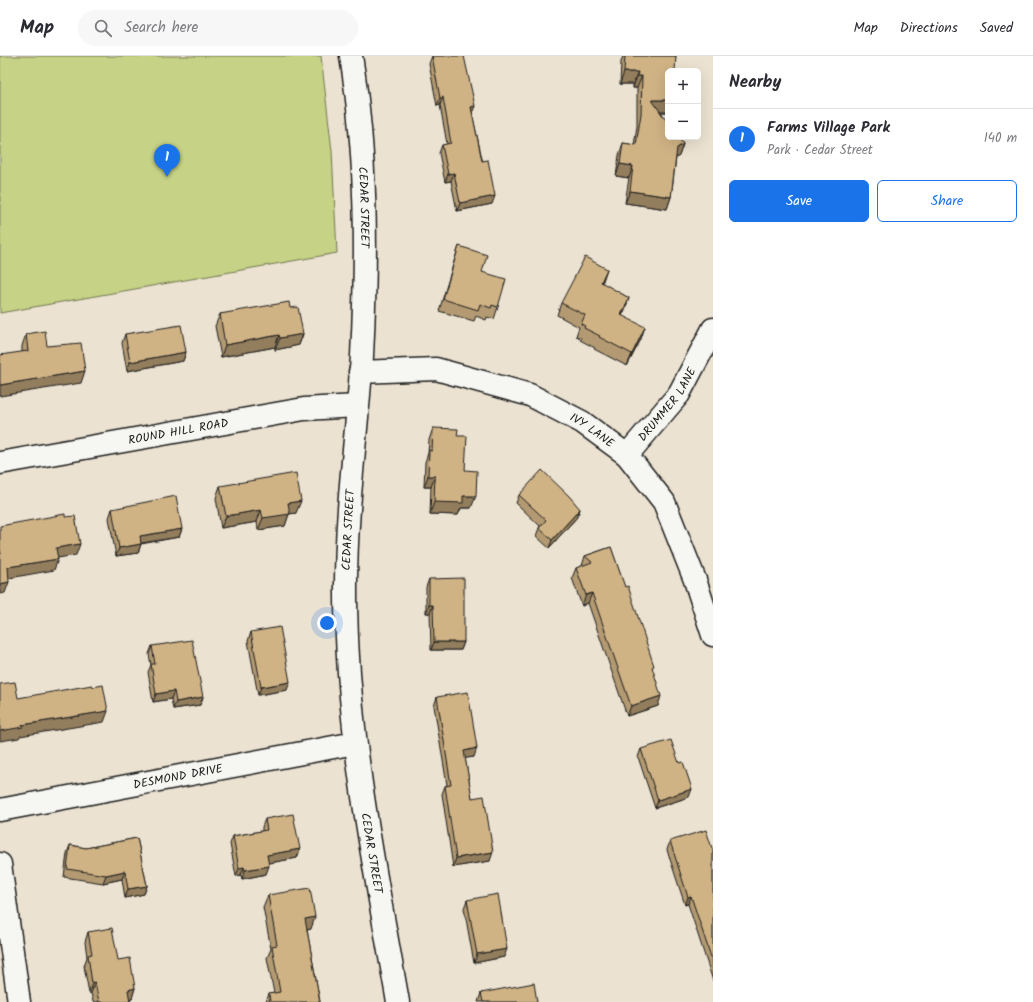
<!DOCTYPE html>
<meta charset="utf-8">
<style>
body{margin:0;font-family:Kalam,sans-serif;background:#f7f7f7;color:#2b2b33}
.controls{position:absolute;right:12px;top:12px;display:grid;overflow:hidden;border-radius:6px;box-shadow:0 4px 16px #0002}
.controls button{width:36px;height:36px;display:grid;place-items:center;padding:0;border:0;border-bottom:1px solid #e1e1e2;background:#fff;color:#2b2b33;font:20px sans-serif}
.you{position:absolute;left:327px;top:567px;width:14px;height:14px;margin:-10px;border:3px solid #fff;border-radius:50%;background:#1a73e8;box-shadow:0 0 0 6px #1a73e833}
.badge{display:grid;place-items:center;width:26px;height:26px;border-radius:50%;background:#1a73e8;color:#fff;font-size:13px;font-weight:700}
.pin{position:absolute;translate:-50% -33px;filter:drop-shadow(0 1px 2px #0008)}
.pin::after{content:'';position:absolute;top:21px;width:14px;height:12px;background:inherit;clip-path:polygon(0 0,100% 0,50% 100%)}
.list{margin:0;padding:0;list-style:none}
h2{display:flex;justify-content:space-between;align-items:center;height:52px;margin:0;padding:0 16px;font-size:17px}
h2 small{font-size:13px;font-weight:400;color:#7c7c81}
.list li{display:grid;grid-template-columns:26px 1fr auto;gap:12px;align-items:center;box-sizing:border-box;height:60px;padding:0 16px;border-top:1px solid #e1e1e2}
.list b{display:block;font-size:15px;white-space:nowrap}
.list p{margin:0;font-size:13px;white-space:nowrap;color:#7c7c81}
.list em{font-size:13px;font-style:normal;color:#7c7c81}
.actions{display:flex;gap:8px;padding:12px 16px}
.actions a{flex:1;padding:9px 0;border:1px solid #1a73e8;border-radius:6px;text-align:center;font-size:14px;color:#1a73e8}
.actions .main{background:#1a73e8;color:#fff}
.icon{flex:none;width:22px;height:22px;fill:none;stroke:currentColor;stroke-width:2;stroke-linecap:round;stroke-linejoin:round}
.map{position:relative;flex:none;width:713px;height:946px;overflow:hidden}
header{display:flex;align-items:center;gap:24px;box-sizing:border-box;height:56px;padding:0 20px;background:#fff;border-bottom:1px solid #e1e1e2}
header strong{font-size:19px}
nav{display:flex;gap:22px;margin-inline-start:auto;font-size:14px}
.search{width:280px;height:36px;background:#f7f7f7;display:flex;align-items:center;gap:10px;box-sizing:border-box;padding:0 14px;border-radius:22px;color:#7c7c81;font-size:15px}
main{display:flex}
aside{flex:1;background:#fff}
.map>svg:first-child{display:block}
.green{fill:#c6d286;stroke:#717751}
.lines{fill:none;stroke-linecap:round;stroke-linejoin:round}
.minor-casing{stroke:#1c1c1c;stroke-width:25}
.minor{stroke:#f6f6f2;stroke-width:22}
.wall{fill:#b39a72;stroke:#1c1c1c}
.shaded-wall{fill:#927d5d;stroke:#1c1c1c}
.building{fill:#d0b385;stroke:#1c1c1c}
.labels{text-anchor:middle;stroke-width:3.5;stroke-linejoin:round;paint-order:stroke}
.street-label{font-size:12px;fill:#1c1c1c;stroke:#f6f6f2}
</style>
<header>
<strong>Map</strong>
<div class="search"><svg class="icon" aria-label="search" viewBox="0 0 24 24"><circle cx="10" cy="10" r="6"/><path d="M15 15l6 6"/></svg>Search here</div>
<nav><a>Map</a><a>Directions</a><a>Saved</a></nav>
</header>
<main>
<div class="map">
<svg width="713" height="946" viewBox="0 0 713 946">
<rect width="100%" height="100%" fill="#ebe2d1"/>
<filter id="ink" filterUnits="userSpaceOnUse"><feTurbulence type="fractalNoise" baseFrequency=".025" numOctaves="2"/><feDisplacementMap in="SourceGraphic" scale="8" xChannelSelector="R" yChannelSelector="G"/><feConvolveMatrix kernelMatrix="1 2 1 2 8 2 1 2 1" color-interpolation-filters="sRGB"/></filter>
<g filter="url(#ink)">
<!-- green -->
<path class="green" d="M0,0h321l11,95 5,102 -337,60z"/>
<g class="lines">
<!-- minor casing -->
<g class="minor-casing">
<g id="minor">
<path id="s1" d="M351,0c16,99 16,200 11,300 -5,77 -16,152 -16,229 -1,141 28,279 52,417"/>
<path id="s2" d="M360,316l76,-3 94,26 52,27 45,33 37,47 31,78 18,55"/>
<path id="s3" d="M627,399l52,-61 34,-65"/>
<path id="s4" d="M0,407l304,-54 53,-3"/>
<path id="s5" d="M0,754l355,-67"/>
<path d="M0,808l19,138"/>
</g>
</g>
<!-- minor -->
<use href="#minor" class="minor"/>
</g>
<!-- wall -->
<path class="wall" d="M432,0l40,57 20,91 -35,7 -6,-30 -6,1 -6,-29 3,-8 5,-1 -7,-39 -3,1 -8,-42z
M623,0h53l-8,56h-7l22,32 -4,12 -3,2 -5,39 -4,12 -42,-6 4,-25 -13,-2 3,-21 4,-12 11,2 3,-19v-38h-4v-4h-13l1,-22z
M459,190l23,26 16,35 -4,12 -7,-2 -1,3 -10,-4 -2,5 -35,-10 16,-53z
M602,227l27,15 -7,18 19,23 -14,27 -33,-17 1,-1 -15,-8 1,-2 -5,-2 3,-9 -22,-12 4,-12z
M290,252l13,26 -4,11 -24,5v-3l-54,10 -6,-31 5,-12z
M26,278l21,12 34,37 -59,-31v-6z
M125,278l61,18 -3,9 -56,10 -5,-28z
M433,372l24,8 8,34 6,38h-10l-3,7 -28,-1 1,-27h-7l1,-25 3,-9 1,-13z
M220,430l76,27 -7,1 -4,12 -27,4 -1,-8 -36,6 -5,-30z
M519,439l61,14 -3,8 -28,31 -13,-12 3,-8 1,-2 -24,-23z
M112,453l70,20 -3,8 -38,7 -3,9 -22,3 -7,-38z
M611,491l42,124 5,35 -31,10 -39,-113 -6,3 -10,-28 4,-10 6,-2 3,-10z
M429,523l35,63 -3,8h-30l-1,-37h-4v-26z
M251,576l36,58 -29,5 -10,-54z
M152,590l51,51 -3,8 -27,4 -2,-10 -18,3 -5,-30 3,-7 -2,-11z
M437,641l37,60 -9,1 7,40 18,63 -37,6 -11,-73 3,-8 2,-1 -13,-79z
M641,693l48,48 -34,11 -17,-51z
M265,763l35,30 -3,9 -28,5 -3,11 -24,5 -1,-4 -5,1 -6,-32 3,-8 29,-5v-4z
M137,782l10,48 -3,8 -19,4 -3,-19 -19,4 -39,-6 3,-24 3,-8 16,3z
M670,785l43,10v130l-25,-77 -3,1 -18,-55z
M268,839l43,34 -4,1 13,72h-54l3,-8 5,-1 -7,-35 4,-9 -8,-42z
M467,844l37,57 -30,6 -10,-55z
M88,876l30,28 17,28 -3,10 -2,1v3h-37l-2,-9h-2l-5,-27 3,-9 -2,-15z
M481,937l56,9h-59z"/>
<!-- shaded-wall -->
<path class="shaded-wall" d="M624,16h14l-5,12h-13z
M637,20h5l-5,12h-4z
M443,41l-3,8 -3,1 3,-8z
M652,44h16v12h-20z
M475,50l-3,8 -1,-7z
M683,88l-4,12 -6,4 4,-12z
M620,108l13,2 -4,12 -13,-2z
M454,117l-3,8 -6,1 3,-8z
M630,135l41,6 -4,12 -42,-6z
M495,140l-3,8 -35,7 3,-8z
M607,213l-4,12 -6,13 4,-12z
M629,242l-4,12 -9,17 5,-12z
M645,271l-4,12 -14,27 5,-12z
M303,278l-4,11 -24,5 5,-12z
M279,279l-4,12 -54,10 4,-12z
M186,296l-3,9 -56,10 3,-9z
M85,315l-4,12 -81,13v-11z
M428,420h7l-4,11h-7z
M463,440h13l-5,12h-10l-3,7 -28,-1 4,-12z
M301,445l-5,12 -7,1 -4,12 -27,4 5,-12 25,-15z
M580,453l-3,8 -28,31 3,-8z
M261,454l-4,12 -36,6 5,-12z
M182,473l-3,8 -43,7 4,-8z
M80,488l-4,11 -24,4 4,-11z
M141,488l-3,9 -22,3 3,-8z
M58,503l-4,11 -50,9 4,-12z
M9,526l-4,11 -5,1v-10z
M592,537l-4,10 -6,3 4,-11z
M429,549h4l-3,8h-4z
M434,586h30l-3,8h-30z
M290,626l-3,8 -29,5 3,-8z
M174,635l-3,8 -18,3 3,-8z
M661,640l-3,10 -31,10 4,-10z
M203,641l-3,8 -27,4 3,-7z
M108,655l-4,11 -84,14 -1,2 -19,3v-10l22,-6z
M477,692l-3,9 -13,2 3,-8z
M692,733l-3,8 -34,11 3,-8z
M300,793l-3,9 -33,6 3,-9z
M493,796l-3,9 -37,6 3,-9z
M269,810l-3,8 -24,5 3,-9z
M244,811l-3,8 -5,1 3,-8z
M125,815l-3,8 -19,4 3,-8z
M147,830l-3,8 -19,4 3,-9z
M691,840l-3,8 -3,1 3,-8z
M315,861l-4,12 -10,2 4,-12z
M507,893l-3,8 -30,6 3,-9z
M95,926l-4,11h-2l3,-10z
M135,932l-3,10 -8,2 4,-10z"/>
<!-- building -->
<path class="building" d="M432,0h32l11,50 -4,1 11,54 6,-1 7,36 -35,7 -6,-30 -6,1 -6,-29 9,-2 -8,-46 -3,1z
M625,0h51l-1,15h-7v29h-16l16,23v14h10l5,7 -6,4 -6,49 -41,-6 3,-25 -13,-2 3,-21 13,2 5,-31 1,-38h-5l1,-4h-14z
M459,190l28,9 -5,17 24,7 -8,28 -6,-2 -1,3 -11,-4 -2,6 -35,-11z
M585,201l22,12 -6,13 28,16 -8,17 24,12 -13,27 -33,-17 1,-1 -16,-8 1,-2 -4,-2 4,-9 -24,-12z
M289,246l1,6 8,-1 5,27 -23,4 -1,-3 -54,10 -5,-31z
M181,269l5,27 -56,10 -5,-28z
M45,275l2,15 34,-3 4,28 -85,14v-30l28,-4 -2,-17z
M433,372l25,1 -1,7h10l-2,34 12,1 -1,25h-13v7l-29,-1 1,-26h-7l1,-26 3,1z
M542,414l27,26 11,13 -28,31 -13,-12 7,-8 -27,-25z
M296,417l5,28 -13,2 2,11 -27,4 -2,-8 -35,6 -6,-30z
M176,440l6,33 -42,7 1,8 -22,4 -7,-39z
M65,458v3l10,-1 5,28 -24,4 2,11 -50,8 1,15 -9,2v-30h1l-1,-5v-23z
M611,491l14,40 3,-1 26,80 -2,1 9,29 -30,10 -39,-113 -6,2 -10,-27 16,-6 -7,-6z
M464,522v64h-30l-1,-37h-4v-26z
M280,571l10,55 -29,5 -10,-55z
M192,584l11,57 -27,5 -2,-11 -18,3 -5,-30h4l-3,-18z
M15,626l3,16 74,-13 1,2 10,-2 5,26 -86,14 1,2 -23,4v-47z
M468,636l9,56 -13,3 8,47 12,-2 9,56 -37,6 -11,-72 6,-1 -14,-88z
M671,684l8,23 4,-1 9,27 -34,11 -17,-51z
M293,758l7,35 -33,6 2,11 -24,4 -1,-3 -5,1 -6,-32 34,-6 -2,-11z
M706,774l7,21v112l-22,-67 -3,1 -18,-56z
M137,782l10,48 -19,3 -3,-18 -19,4 -39,-6 3,-24 16,3z
M310,832l5,29 -10,2 15,83h-50l-1,-8 11,-2 -8,-46 5,-1 -9,-50z
M498,838l9,55 -30,5 -10,-54z
M112,872l6,32 12,-2 5,30 -7,2 2,12h-31l-4,-20 -3,1 -4,-28 4,-1 -4,-22z
M534,927l3,19h-54l-2,-9z"/>
</g>
<g class="labels">
<!-- street labels -->
<g class="street-label">
<text dy="4" stroke="none"><textPath href="#s1" startOffset="152">CEDAR STREET</textPath></text>
<text dy="4" stroke="none"><textPath href="#s3" startOffset="65">DRUMMER LANE</textPath></text>
<text dy="4" stroke="none"><textPath href="#s4" startOffset="181">ROUND HILL ROAD</textPath></text>
<text dy="4" stroke="none"><textPath href="#s2" startOffset="245">IVY LANE</textPath></text>
<text transform="translate(348 474) rotate(-87)" y="4">CEDAR STREET</text>
<text dy="4" stroke="none"><textPath href="#s5" startOffset="181">DESMOND DRIVE</textPath></text>
<text dy="4" stroke="none"><textPath href="#s1" startOffset="800">CEDAR STREET</textPath></text>
</g>
</g>
</svg>
<div class="controls">
<button>+</button>
<button>−</button>
</div>
<div class="you"></div>
<div class="pin badge" style="left:167px;top:121px">1</div>
</div>
<aside>
<h2>Nearby<small></small></h2>
<ul class="list">
<li><span class="badge">1</span><div><b>Farms Village Park</b><p>Park · Cedar Street</p></div><em>140 m</em></li>
</ul>
<div class="actions"><a class="main">Save</a><a>Share</a></div>
</aside>
</main>
